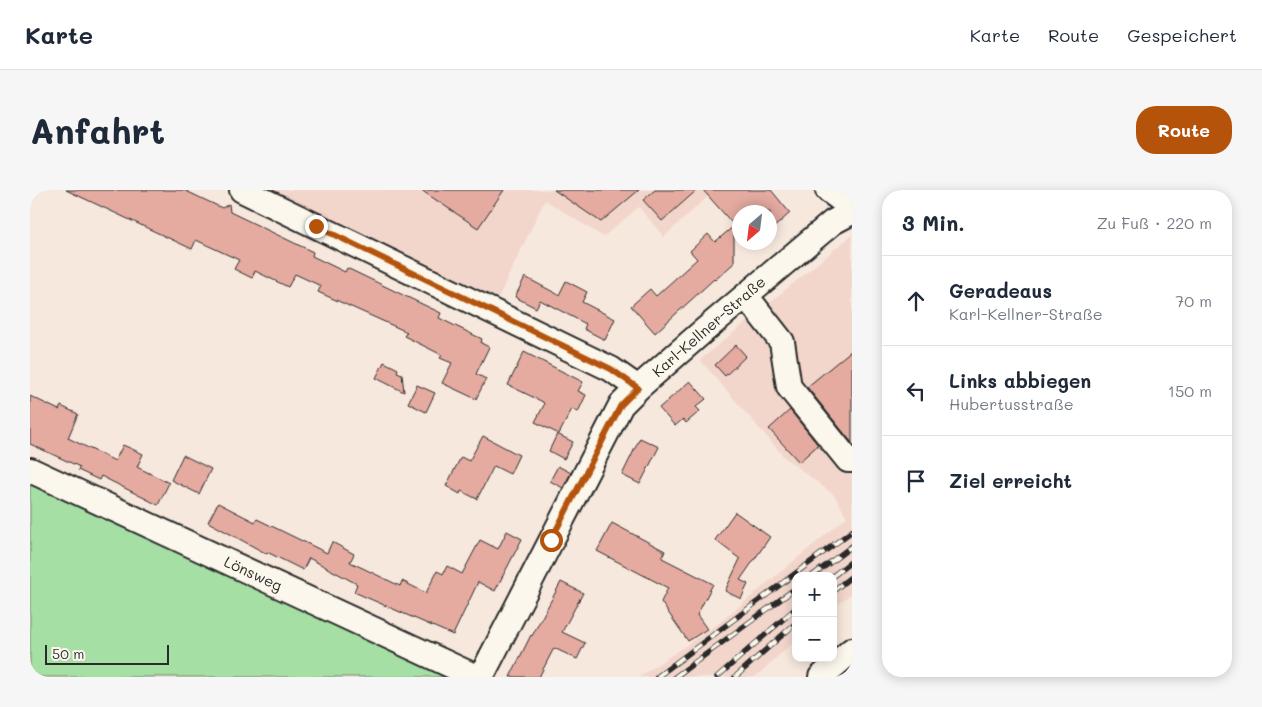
<!DOCTYPE html>
<html lang="de">
<meta charset="utf-8">
<style>
body{margin:0;font-family:Mali,sans-serif;background:#f6f6f7;color:#1f2937}
.controls{position:absolute;right:15px;bottom:15px;display:grid;overflow:hidden;border-radius:10px;box-shadow:0 2px 12px #0003}
.controls button{width:45px;height:45px;display:grid;place-items:center;padding:0;border:0;border-bottom:1px solid #e0e1e3;background:#fff;color:#1f2937;font:25px sans-serif}
.compass{position:absolute;left:702px;top:15px;width:45px;height:45px;border-radius:50%;background:#fff;box-shadow:0 2px 12px #0003;rotate:208deg}
.scale{position:absolute;left:15px;bottom:12px;width:124px;box-sizing:border-box;padding-left:5px;border:2px solid #2b2b2b;border-top:0;font-size:14px;line-height:18px;white-space:nowrap;color:#2b2b2b;-webkit-text-stroke:4px #fbf7ec;paint-order:stroke}
.stop{position:absolute;width:15px;height:15px;margin:-11px;border:4px solid #b45309;border-radius:50%;background:#fff}
.stop.end{background:#b45309;border-color:#fff;box-shadow:0 1px 5px #0008}
.list{margin:0;padding:0;list-style:none}
h2{display:flex;justify-content:space-between;align-items:center;height:65px;margin:0;padding:0 20px;font-size:21px}
h2 small{font-size:16px;font-weight:400;color:#747a83}
.list li{display:grid;grid-template-columns:32px 1fr auto;gap:15px;align-items:center;box-sizing:border-box;height:90px;padding:0 20px;border-top:1px solid #e0e1e3}
.list b{display:block;font-size:19px;white-space:nowrap}
.list p{margin:0;font-size:16px;white-space:nowrap;color:#747a83}
.list em{font-size:16px;font-style:normal;color:#747a83}
.icon{flex:none;width:28px;height:28px;fill:none;stroke:currentColor;stroke-width:2;stroke-linecap:round;stroke-linejoin:round}
.map{position:relative;flex:none;width:822px;height:487px;overflow:hidden;border-radius:20px}
header{display:flex;align-items:center;gap:30px;box-sizing:border-box;height:70px;padding:0 25px;background:#fff;border-bottom:1px solid #e0e1e3}
header strong{font-size:24px}
nav{display:flex;gap:28px;margin-inline-start:auto;font-size:18px}
.intro{display:flex;align-items:center;justify-content:space-between;box-sizing:border-box;height:120px;padding:0 30px}
h1{margin:0;font-size:35px}
.button{padding:12px 22px;border-radius:20px;background:#b45309;color:#fff;font-size:18px;font-weight:700}
main{display:flex;gap:30px;padding:0 30px}
aside{flex:1;background:#fff;border-radius:20px;box-shadow:0 2px 12px #0003}
.map>svg:first-child{display:block}
.built{fill:#f2d6cb}
.green{fill:#a5dfa4;stroke:#688568}
.building{fill:#e5aba1;stroke:#2b2b2b}
.lines{fill:none;stroke-linecap:round;stroke-linejoin:round}
.minor-casing{stroke:#2b2b2b;stroke-width:28}
.minor{stroke:#fbf7ec;stroke-width:24}
.rail-casing{stroke:#2b2b2b;stroke-width:5.5}
.rail{stroke:#fbf7ec;stroke-width:4;stroke-dasharray:11;stroke-linecap:butt}
.route{stroke:#b45309;stroke-width:6}
.labels{text-anchor:middle;stroke-width:4;stroke-linejoin:round;paint-order:stroke}
.street-label{font-size:15px;fill:#2b2b2b;stroke:#fbf7ec}
</style>
<header>
<strong>Karte</strong>
<nav><a>Karte</a><a>Route</a><a>Gespeichert</a></nav>
</header>
<div class="intro"><h1>Anfahrt</h1><a class="button">Route</a></div>
<main>
<div class="map">
<svg width="822" height="487" viewBox="0 0 822 487">
<rect width="100%" height="100%" fill="#f7e8dd"/>
<filter id="ink" filterUnits="userSpaceOnUse"><feTurbulence type="fractalNoise" baseFrequency=".02" numOctaves="2"/><feDisplacementMap in="SourceGraphic" scale="10" xChannelSelector="R" yChannelSelector="G"/><feConvolveMatrix kernelMatrix="1 2 1 2 8 2 1 2 1" color-interpolation-filters="sRGB"/></filter>
<g filter="url(#ink)">
<!-- built -->
<path class="built" d="M237,0h448l-51,47 -25,-30 -36,30 -58,-37 -48,100z
M822,45v358l-19,15v-32h-37v64l-41,37h-116l80,-54 128,-106 -13,-22 -49,-37 -85,-98z"/>
<!-- green -->
<path class="green" d="M0,294l426,193h-426z"/>
<!-- building -->
<path class="building" d="M36,0h118l38,18 7,-4 1,8 83,40 -1,4 33,16 2,-4 56,27 38,18 -2,5 43,21 -1,4 8,4 -13,27 10,5 -10,20 -34,-16 10,-20 -12,-5 2,-3 -38,-19 3,-4 -89,-40 3,-6 -26,-12 -7,13 -33,-16 -3,7 -18,-9 5,-9 -43,-20 -4,9z
M391,0h83l-26,38z
M524,0h85l-38,32z
M625,0h42l-35,31 -19,-21z
M673,0h68l19,23 -20,18v-19h-30v20z
M704,36v37l-19,17 -1,-1 -59,54 -24,-27 19,-17 6,7 41,-37 -7,-8 18,-17 7,8z
M495,87l34,18 7,-14 21,11 -5,10 33,17 -10,21 -21,-11 2,-5 -46,-24 -4,8 -21,-11z
M706,155l10,11 -21,20 -10,-11z
M822,160v93l-45,-56z
M494,162l59,30 -5,9 8,4 -8,17 -6,-3 -13,25 -24,-12 9,-17 -1,-3 -35,-17z
M354,172l14,7 -1,3 5,2 2,18 -28,-14z
M660,191l16,18 -10,8 4,4 -14,12 -3,-4 -8,7 -16,-18z
M387,195l18,8 -9,19 -18,-9z
M0,206l29,14 2,-4 17,8 -10,24 47,23 8,-16 20,9 -6,13 32,16 -11,22 -57,-29 -2,4 -21,-10 2,-3 -50,-23z
M760,220l28,35 -19,17 -30,-33z
M527,244l16,8 -9,17 -15,-8z
M453,246l36,19 -9,19 -16,-8 -17,33 -16,-8 -1,3 -14,-8 15,-29 8,4z
M610,248l19,9 -19,37 -18,-9z
M153,265l28,14 -12,25 -28,-14z
M528,276l13,7 -8,15 -13,-7z
M188,313l37,19 2,-3 70,34 5,-11 22,12 -4,8 50,24 2,-5 24,12 11,-22 6,3 4,-8 15,8 18,-34 18,9 9,-18 15,8 -27,52 -17,-9 -25,53 -99,-43 3,-8 -48,-26 -6,12 -36,-18v2l-59,-32z
M705,322l35,25 -30,43 8,4 -7,15 -16,-8 15,-32 -25,-19z
M582,333l53,28 -3,7 51,26 -16,31 10,14 -19,12 -27,-39 7,-14 -71,-37z
M531,392l22,11 -21,39 23,11 -8,16 -23,-11 -15,29h-29l21,-42 1,1z"/>
<g class="lines">
<!-- minor casing -->
<g class="minor-casing">
<path id="minor" d="M212,0l369,179 27,19
M798,0l24,18
M716,106l36,46 7,45 59,73h4
M0,280l446,207
M451,487l140,-272 17,-17 63,-55 132,-111 19,-10
M791,487l31,-27"/>
</g>
<!-- minor -->
<use href="#minor" class="minor"/>
<!-- rail casing -->
<g class="rail-casing">
<path id="rail" d="M782,386l40,-30
M803,386l19,-15
M803,401l19,-15
M627,487l195,-146
M645,487l121,-89
M687,487l79,-69
M705,487l61,-54"/>
</g>
<!-- rail -->
<use href="#rail" class="rail"/>
</g>
</g>
<g class="lines" filter="url(#ink)">
<!-- route -->
<path class="route" d="M286,36l295,143 27,19 -17,17 -70,135"/>
</g>
<g class="labels">
<!-- street labels -->
<g class="street-label">
<text transform="translate(679 137) rotate(-41)" y="5">Karl-Kellner-Straße</text>
<text transform="translate(223 384) rotate(25)" y="5">Lönsweg</text>
</g>
</g>
</svg>
<div class="controls">
<button>+</button>
<button>−</button>
</div>
<svg class="compass" viewBox="-18 -18 36 36"><path d="M0-13l5 13h-10z" fill="#e53935"/><path d="M0 13l5-13h-10z" fill="#747a83"/></svg>
<div class="scale">50 m</div>
<div class="stop" style="left:521px;top:350px"></div>
<div class="stop end" style="left:286px;top:36px"></div>
</div>
<aside>
<h2>3 Min.<small>Zu Fuß · 220 m</small></h2>
<ul class="list">
<li><svg class="icon" aria-label="ahead" viewBox="0 0 24 24"><path d="M12 20V5M6 11l6-6 6 6"/></svg><div><b>Geradeaus</b><p>Karl-Kellner-Straße</p></div><em>70 m</em></li>
<li><svg class="icon" aria-label="left" viewBox="0 0 24 24"><path d="M17 20v-9H6M10 6l-5 5 5 5"/></svg><div><b>Links abbiegen</b><p>Hubertusstraße</p></div><em>150 m</em></li>
<li><svg class="icon" aria-label="arrive" viewBox="0 0 24 24"><path d="M6 21V4h12l-3 4 3 4H6"/></svg><div><b>Ziel erreicht</b></div></li>
</ul>
</aside>
</main>
